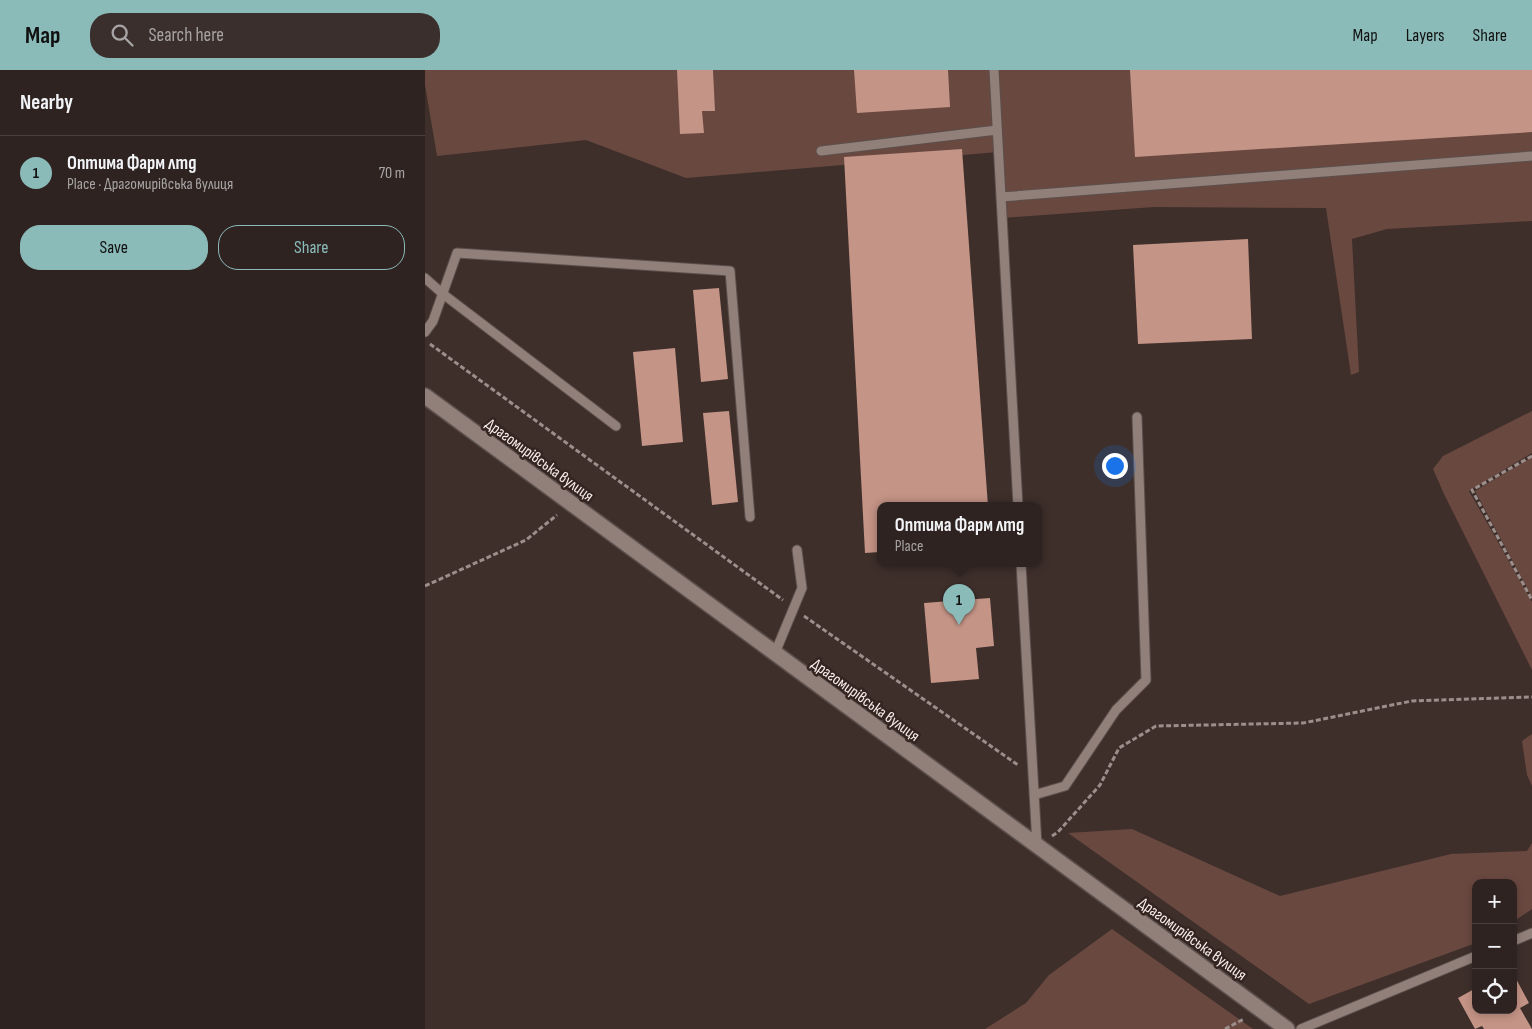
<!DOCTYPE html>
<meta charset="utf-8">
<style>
body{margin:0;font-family:"Sofia Sans Condensed",sans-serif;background:#3a2f2d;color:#f1f3f6}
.controls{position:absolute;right:15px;bottom:15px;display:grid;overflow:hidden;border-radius:10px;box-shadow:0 2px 8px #0003}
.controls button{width:45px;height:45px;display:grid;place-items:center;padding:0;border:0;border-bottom:1px solid #49403e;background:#2e2320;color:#f1f3f6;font:25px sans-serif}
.you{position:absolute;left:689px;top:395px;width:18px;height:18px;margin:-12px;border:4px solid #fff;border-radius:50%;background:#1a73e8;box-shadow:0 0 0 8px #1a73e833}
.badge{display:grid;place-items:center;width:32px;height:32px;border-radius:50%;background:#8bbbb9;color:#111;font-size:16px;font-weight:700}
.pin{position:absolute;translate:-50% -41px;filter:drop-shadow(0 1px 2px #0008)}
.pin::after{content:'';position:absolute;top:26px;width:18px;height:15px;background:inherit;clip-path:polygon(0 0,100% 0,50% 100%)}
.popup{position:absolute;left:452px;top:432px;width:165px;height:65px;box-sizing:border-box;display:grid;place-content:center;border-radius:10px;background:#2e2320;filter:drop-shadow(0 1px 4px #0005);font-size:16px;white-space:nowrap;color:#a7a4a5}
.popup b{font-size:19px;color:#f1f3f6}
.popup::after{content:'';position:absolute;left:50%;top:100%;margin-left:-10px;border:10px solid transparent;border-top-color:#2e2320}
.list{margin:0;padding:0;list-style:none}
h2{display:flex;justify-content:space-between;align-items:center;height:65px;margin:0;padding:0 20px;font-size:21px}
h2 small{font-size:16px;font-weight:400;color:#a7a4a5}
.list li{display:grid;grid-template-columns:32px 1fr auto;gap:15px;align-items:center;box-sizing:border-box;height:75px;padding:0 20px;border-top:1px solid #49403e}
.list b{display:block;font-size:19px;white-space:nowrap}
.list p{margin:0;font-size:16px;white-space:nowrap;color:#a7a4a5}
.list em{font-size:16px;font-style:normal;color:#a7a4a5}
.actions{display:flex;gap:10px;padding:15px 20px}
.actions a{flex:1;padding:11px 0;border:1px solid #8bbbb9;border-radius:20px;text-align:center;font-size:18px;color:#8bbbb9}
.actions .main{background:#8bbbb9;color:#111}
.icon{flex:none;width:28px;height:28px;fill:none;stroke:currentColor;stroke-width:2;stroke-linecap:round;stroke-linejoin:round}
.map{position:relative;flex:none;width:1107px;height:959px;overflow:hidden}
header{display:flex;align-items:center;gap:30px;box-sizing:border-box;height:70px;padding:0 25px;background:#8bbbb9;color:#111}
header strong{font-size:24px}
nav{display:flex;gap:28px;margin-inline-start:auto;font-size:18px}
.search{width:350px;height:45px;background:#3a2f2d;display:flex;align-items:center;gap:12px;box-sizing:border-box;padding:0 18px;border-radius:20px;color:#a7a4a5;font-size:19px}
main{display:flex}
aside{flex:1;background:#2e2320}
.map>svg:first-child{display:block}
.green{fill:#694840}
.building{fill:#c49486}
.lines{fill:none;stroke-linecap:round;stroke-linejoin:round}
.lane-casing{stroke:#5b4f4b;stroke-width:11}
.street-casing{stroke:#5b4f4b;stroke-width:18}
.path{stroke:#9b8e8b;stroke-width:3;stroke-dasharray:5 2.5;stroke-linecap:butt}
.lane{stroke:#917f7a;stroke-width:9}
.street{stroke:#917f7a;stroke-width:15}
.labels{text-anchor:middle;stroke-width:5;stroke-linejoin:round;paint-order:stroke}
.street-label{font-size:16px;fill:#f7edea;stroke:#342521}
</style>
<header>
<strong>Map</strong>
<div class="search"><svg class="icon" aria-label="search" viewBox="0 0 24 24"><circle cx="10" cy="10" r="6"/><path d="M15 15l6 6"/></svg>Search here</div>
<nav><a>Map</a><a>Layers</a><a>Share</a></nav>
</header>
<main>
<aside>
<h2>Nearby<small></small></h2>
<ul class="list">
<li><span class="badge">1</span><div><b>Оптима Фарм лтд</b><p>Place · Драгомирівська вулиця</p></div><em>70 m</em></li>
</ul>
<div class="actions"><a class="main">Save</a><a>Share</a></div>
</aside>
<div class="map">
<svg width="1107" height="959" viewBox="0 0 1107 959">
<rect width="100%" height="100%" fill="#3e2f2b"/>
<!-- green -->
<path class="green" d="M0,0h1107v151l-145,8 -35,10 7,133 -8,3 -25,-167 -172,-1 -152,11 -4,-66 -312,26 -100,-38 -149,16 -12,-71z
M1107,341v42l-63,38 63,111v68l-88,-176 -11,-25 10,-13z
M1107,387v140l-57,-106z
M1107,664v52l-5,-11 -5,-34z
M707,759l148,67 171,-42 76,-3 5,-8v66l-19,13v-39h-37v60l-167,61 -241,-171z
M687,859l141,100h-268l41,-26 23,-28z"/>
<!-- building -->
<path class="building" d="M252,0h36l2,41h-13l2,22 -24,1z
M429,0h94l2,37 -93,6z
M705,0h402v62l-397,25z
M537,79l26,357h-108v46l-15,1 -21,-396z
M823,169l4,100 -114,5 -5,-99z
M294,218l9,91 -27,3 -8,-92z
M250,278l8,94 -41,4 -9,-94z
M304,341l9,91 -26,3 -9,-92z
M565,528l4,48 -18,2 3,31 -48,4 -7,-80z
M1088,903l16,30 -9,5 12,21h-48l-2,-3 -7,3 -17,-31 18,-10v22h37z"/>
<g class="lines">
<!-- lane casing -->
<g class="lane-casing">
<path id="lane" d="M569,0l24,436
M396,81l176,-21
M576,127l531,-41
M0,208l18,16 173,132
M0,262l8,-11 24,-68 273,18 20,246
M596,494l16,281
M350,583l27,-65 -5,-38
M609,725l31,-9 51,-76 30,-30 -9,-263
M1088,871l19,-8
M876,959l175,-73"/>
</g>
<!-- street casing -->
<g class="street-casing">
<path id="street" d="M0,326l862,633"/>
</g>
<!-- path -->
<path class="path" d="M5,274l353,256
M1107,386l-60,34 60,110
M0,516l101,-46 31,-25
M379,546l214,149
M627,766l6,-4 42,-47 19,-37 37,-22 147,-3 109,-22 120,-4
M800,959l19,-10"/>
<!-- lane -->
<use href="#lane" class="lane"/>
<!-- street -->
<use href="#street" class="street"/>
</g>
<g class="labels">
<!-- street labels -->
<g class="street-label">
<text transform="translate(115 389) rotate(36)" y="6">Драгомирівська вулиця</text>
<text transform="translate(441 629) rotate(36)" y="6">Драгомирівська вулиця</text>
<text transform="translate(768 868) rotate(36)" y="6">Драгомирівська вулиця</text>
</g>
</g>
</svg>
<div class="controls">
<button>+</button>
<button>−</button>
<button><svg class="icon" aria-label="locate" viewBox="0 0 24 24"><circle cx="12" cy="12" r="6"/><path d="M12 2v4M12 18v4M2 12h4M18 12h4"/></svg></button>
</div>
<div class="you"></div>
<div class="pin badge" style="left:534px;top:555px">1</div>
<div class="popup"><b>Оптима Фарм лтд</b>Place</div>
</div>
</main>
